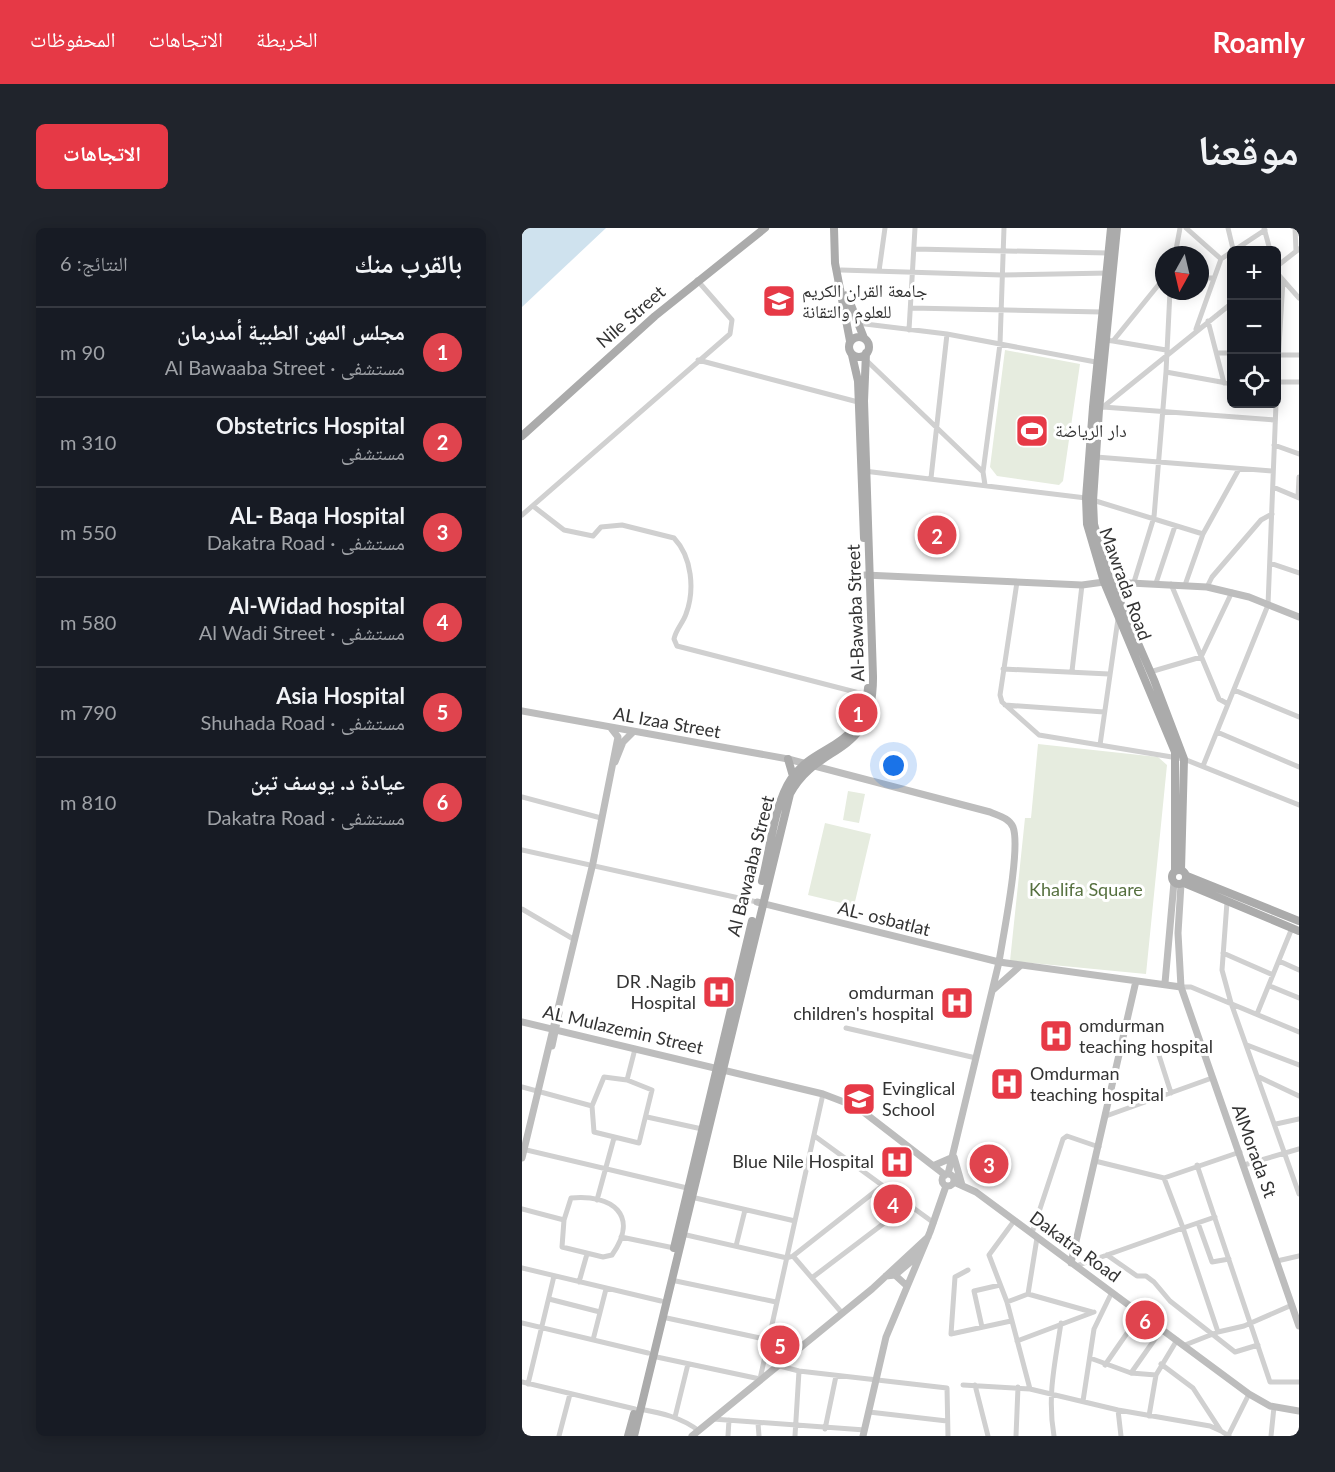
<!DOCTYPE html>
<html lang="ar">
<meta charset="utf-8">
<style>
body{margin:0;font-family:Lato,"Noto Naskh Arabic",sans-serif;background:#20242c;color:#f1f3f6;direction:rtl}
.controls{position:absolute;right:18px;top:18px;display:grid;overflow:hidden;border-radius:9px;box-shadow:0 3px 15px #0003}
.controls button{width:54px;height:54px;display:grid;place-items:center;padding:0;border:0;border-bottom:2px solid #363941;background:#171b24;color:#f1f3f6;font:30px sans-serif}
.compass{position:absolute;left:633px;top:18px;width:54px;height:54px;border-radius:50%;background:#171b24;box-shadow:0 3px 15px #0003;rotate:188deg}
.you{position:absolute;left:372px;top:538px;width:21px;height:21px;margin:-15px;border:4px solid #fff;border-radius:50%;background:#1a73e8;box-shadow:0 0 0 9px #1a73e833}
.badge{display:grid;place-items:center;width:39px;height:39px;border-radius:50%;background:#e63946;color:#fff;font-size:20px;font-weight:700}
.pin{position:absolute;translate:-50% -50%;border:3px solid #fff;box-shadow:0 2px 6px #0006}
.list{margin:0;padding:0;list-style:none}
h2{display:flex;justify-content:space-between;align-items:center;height:78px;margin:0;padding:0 24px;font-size:26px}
h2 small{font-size:20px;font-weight:400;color:#9ea1a6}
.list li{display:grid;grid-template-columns:39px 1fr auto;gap:18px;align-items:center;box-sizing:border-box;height:90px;padding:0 24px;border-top:2px solid #363941}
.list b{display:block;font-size:22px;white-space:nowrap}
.list p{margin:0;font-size:20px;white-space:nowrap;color:#9ea1a6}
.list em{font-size:20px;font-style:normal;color:#9ea1a6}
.icon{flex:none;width:33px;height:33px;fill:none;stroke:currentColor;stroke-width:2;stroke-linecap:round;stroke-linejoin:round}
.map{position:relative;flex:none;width:777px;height:1208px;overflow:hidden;direction:ltr;border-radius:9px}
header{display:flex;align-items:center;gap:36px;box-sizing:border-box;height:84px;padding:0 30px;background:#e63946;color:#fff}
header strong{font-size:28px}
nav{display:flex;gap:33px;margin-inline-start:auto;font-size:21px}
.intro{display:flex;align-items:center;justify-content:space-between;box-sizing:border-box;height:144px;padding:0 36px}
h1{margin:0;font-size:42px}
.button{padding:15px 27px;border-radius:9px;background:#e63946;color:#fff;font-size:21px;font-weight:700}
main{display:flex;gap:36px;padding:0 36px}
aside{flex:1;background:#171b24;border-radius:9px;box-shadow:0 3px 15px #0003}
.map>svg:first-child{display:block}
.green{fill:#e6ecdf}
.water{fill:#cfe2ee}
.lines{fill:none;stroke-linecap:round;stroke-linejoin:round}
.street{stroke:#d0d0d0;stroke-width:5}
.secondary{stroke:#bdbdbd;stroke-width:7}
.primary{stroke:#ababab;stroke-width:8}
.labels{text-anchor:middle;stroke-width:6;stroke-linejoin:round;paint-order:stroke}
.poi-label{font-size:18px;fill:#333;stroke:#fff;text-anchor:start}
.street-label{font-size:18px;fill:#333;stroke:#fff}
.park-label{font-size:18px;fill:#56703f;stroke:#fff}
</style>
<header>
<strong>Roamly</strong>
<nav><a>الخريطة</a><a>الاتجاهات</a><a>المحفوظات</a></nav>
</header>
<div class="intro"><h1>موقعنا</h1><a class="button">الاتجاهات</a></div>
<main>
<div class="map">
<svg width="777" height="1208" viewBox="0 0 777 1208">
<rect width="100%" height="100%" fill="#fff"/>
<!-- green -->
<path class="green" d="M483,122l75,14 -17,117 -4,4 -62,-9 -7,-9z
M516,516l120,13 9,8 -21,209 -136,-13 15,-143h6z
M326,563l17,3 -6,29 -16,-3z
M303,595l46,11 -17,72 -46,-11z"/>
<!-- water -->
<path class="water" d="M0,0h84l-84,79z"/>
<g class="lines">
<!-- street -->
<path class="street" d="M664,0l35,31
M706,0l5,21
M742,0l6,22
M773,0l1,23
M392,21l194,4
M653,27l5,-27
M754,39l23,-18
M319,42l161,5 107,-2
M357,43l6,-43
M754,44l7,8 -7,116
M678,50h13
M761,52l16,18
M648,63l-4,81 66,12
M389,80l191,4
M686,93l16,62
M335,95l90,11 154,29
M674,101l25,-70 44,-29
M387,102l6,-102
M583,112l8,1 51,-63
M591,113l53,9
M695,125h15
M755,127h22
M176,132l160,42
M344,132l117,112 2,13
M755,154h22
M581,179l129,-104
M576,182l5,-3 172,13
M752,217l25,9
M574,229l177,14
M342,243l222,27 117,36
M461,244l17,-128 4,-116
M409,250l16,-144
M751,259l26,11
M776,269l1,-20
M11,278l31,24 29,6 8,-9 21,-2 52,13c18,19 21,52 12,76 -3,9 -10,15 -12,25l3,7 190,49
M0,287l208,-181 2,-14 -35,-40
M748,335l29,10
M495,354l-17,113 2,7 37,33 145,24 115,46
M612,354l20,-65 12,-145
M634,355l19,-57
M649,356l48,115 9,5
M663,357l18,-51 36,-65
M685,359l5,-10 49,-57 11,-6
M481,441l106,5
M550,443l10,-86
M628,444l51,-15 31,-65
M712,462l65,27
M483,477l99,7
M695,504l82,35
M578,517l18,-126
M681,538l65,-161 8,-201
M0,569l79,21
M0,622l235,52
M705,674l-5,68 9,33 68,191
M0,681l53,31
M701,725l50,22
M757,733l20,9
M748,758l29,12
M659,759h10l108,45
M735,786l35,-86
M324,800l130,30
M725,817l52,20
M634,818l15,47
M82,849l23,3 25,10 -13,53 -45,-11 -2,-26z
M737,849l40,19
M105,852l8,-31
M0,859l70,19
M584,888l106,-38
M125,889l55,12
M754,896l23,-5
M294,909l118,86
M0,921l165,39
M675,937l73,217h29
M722,937l55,-16
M642,950l76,-26
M169,969l104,24
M49,970c41,-4 69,17 41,57l-9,2 -41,-10 2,-27z
M75,972l17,-62
M0,981l42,11
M693,989l-32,11 35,104
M492,993l-25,34 18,47 23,87
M676,995l14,39 17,-3
M510,1005l31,-94 4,-3 32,11
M160,1006l105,24 6,-2 49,57
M99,1009l53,11
M214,1018l9,-36
M585,1027l30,21h9l8,6 16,19 65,51 23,-7
M271,1028l89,-70
M755,1033l22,-5
M554,1038l107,-38 -19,-50 -69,-17
M0,1040l139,33
M446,1042l-13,7 -4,57 60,-13
M291,1049l95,-72
M149,1052l105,22
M57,1054l8,-28
M506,1066l64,18
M27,1071l51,13
M485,1074l21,-8 9,-56
M140,1089l107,23
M0,1095l126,30
M460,1099l-8,-36 26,-6
M71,1112l13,-51
M495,1113l77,-29
M663,1117l33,-13 26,-6 48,-21
M130,1128l108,23 63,-285
M568,1130l41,15 25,2 21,-35
M639,1136l32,24 28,43 8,5
M254,1137l23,6 148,17 1,48
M583,1137l36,-52
M609,1145l31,-44
M0,1154l113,27
M6,1156l26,-108
M441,1157l67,4 88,21 92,16 11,5
M453,1157l13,51
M561,1173l11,-72 18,-37
M118,1181c21,4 41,8 59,22
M596,1182l3,26
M347,1184l78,9
M627,1188l7,-41
M153,1189l13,-53
M191,1191l152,11
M236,1195l1,13
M303,1201l11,-53
M37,1208l11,-42
M206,1208l1,-16
M273,1208l4,-65
M494,1208l2,-49
M532,1208c-7,-40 1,-73 7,-113
M706,1208l21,-42
M749,1208l3,-29"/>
<!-- secondary -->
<path class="secondary" d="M343,347l217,10 22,-3
M589,354l96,5 42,10 50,20
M0,483l266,48 202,53c9,4 19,6 23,15 8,21 -10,109 -14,135l-242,-60
M93,534l8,-20 10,-10
M659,656l-3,49 3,54 118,339
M643,755l9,-101
M471,762l27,-24
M0,794l301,72 34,13 88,68
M30,818l7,-33
M432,929l8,28
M0,930l71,-295 25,-126 -7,-9
M413,937l16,-7
M426,946l51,-212 182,25
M420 952a6 6 0 1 1 12 0a6 6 0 1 1-12 0Z
M432,954l22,10 273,202 21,12 29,5
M549,1035l65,-282
M373,1047l12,11
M364,1048l9,-1 26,-22
M170,1208l180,-147 56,-52
M341,1208l23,-99 44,-105 16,-46"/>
<!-- primary -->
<path class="primary" d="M312,0l1,35 15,78
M589,0l-18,179 -7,91 1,26 17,58 71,170v119
M595,0l-18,182 -6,91 1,23 14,50 46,106 30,79 -3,111
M325,67l17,43
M327 119a10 10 0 1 1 20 0a10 10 0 1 1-20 0Z
M330,127l6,26 6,157
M0,208l133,-120 110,-88
M266,531l5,17
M650 649a7 7 0 1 1 14 0a7 7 0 1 1-14 0Z
M665,648l112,45
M240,653c8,-30 12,-77 29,-102 26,-38 71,-27 77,-91
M662,655l115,48
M152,1020l78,-327
M106,1208l6,-22
M112,1208l156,-642c28,-53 84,-35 83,-118l-9,-275 2,-48"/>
</g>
<!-- icons -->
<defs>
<g id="university-square" transform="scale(1.725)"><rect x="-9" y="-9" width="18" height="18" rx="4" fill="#e63946" stroke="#fff"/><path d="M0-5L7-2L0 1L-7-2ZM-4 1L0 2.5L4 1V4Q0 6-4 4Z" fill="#fff"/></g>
<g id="stadium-square" transform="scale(1.725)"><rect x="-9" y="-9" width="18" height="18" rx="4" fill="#e63946" stroke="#fff"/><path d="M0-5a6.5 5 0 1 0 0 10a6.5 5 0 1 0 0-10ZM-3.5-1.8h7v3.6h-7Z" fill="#fff"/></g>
<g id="hospital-square" transform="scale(1.725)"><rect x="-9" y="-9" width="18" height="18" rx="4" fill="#e63946" stroke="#fff"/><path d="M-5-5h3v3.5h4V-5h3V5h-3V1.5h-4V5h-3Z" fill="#fff"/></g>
</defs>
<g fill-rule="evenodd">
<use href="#university-square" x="257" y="73"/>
<use href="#stadium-square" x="510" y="203"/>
<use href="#hospital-square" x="197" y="764"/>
<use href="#hospital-square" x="435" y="775"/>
<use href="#hospital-square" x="534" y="808"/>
<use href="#hospital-square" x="485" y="856"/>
<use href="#university-square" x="337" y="871"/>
<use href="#hospital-square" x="375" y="934"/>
</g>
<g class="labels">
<!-- poi labels -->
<g class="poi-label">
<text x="280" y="69">جامعة القران الكريم<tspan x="280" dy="21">للعلوم والتقانة</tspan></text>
<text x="533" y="209">دار الرياضة</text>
<text x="174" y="760" text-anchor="end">DR .Nagib<tspan x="174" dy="21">Hospital</tspan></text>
<text x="412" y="771" text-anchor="end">omdurman<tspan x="412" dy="21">children's hospital</tspan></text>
<text x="557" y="804">omdurman<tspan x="557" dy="21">teaching hospital</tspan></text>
<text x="508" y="852">Omdurman<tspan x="508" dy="21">teaching hospital</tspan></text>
<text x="360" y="867">Evinglical<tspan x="360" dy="21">School</tspan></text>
<text x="352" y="940" text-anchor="end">Blue Nile Hospital</text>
</g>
<!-- street labels -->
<g class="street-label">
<text transform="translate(109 89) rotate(-41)" y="6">Nile Street</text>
<text transform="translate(603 356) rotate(70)" y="6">Mawrada Road</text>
<text transform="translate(334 385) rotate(-92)" y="6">Al-Bawaba Street</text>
<text transform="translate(145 495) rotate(10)" y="6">AL Izaa Street</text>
<text transform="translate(229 638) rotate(-76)" y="6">Al Bawaaba Street</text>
<text transform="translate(362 691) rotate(14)" y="6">AL- osbatlat</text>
<text transform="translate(101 802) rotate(13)" y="6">AL Mulazemin Street</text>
<text transform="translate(732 923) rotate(70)" y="6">AlMorada St</text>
<text transform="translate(553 1019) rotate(36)" y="6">Dakatra Road</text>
</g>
<!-- park labels -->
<g class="park-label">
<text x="564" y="668">Khalifa Square</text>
</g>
</g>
</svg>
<div class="controls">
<button>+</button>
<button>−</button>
<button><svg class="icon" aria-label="locate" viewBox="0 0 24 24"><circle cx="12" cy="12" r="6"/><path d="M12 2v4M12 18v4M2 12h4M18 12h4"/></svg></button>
</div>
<svg class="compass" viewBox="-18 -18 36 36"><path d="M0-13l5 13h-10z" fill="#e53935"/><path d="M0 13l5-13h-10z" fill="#9ea1a6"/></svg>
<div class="you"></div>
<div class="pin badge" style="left:336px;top:485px;background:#e0444e">1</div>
<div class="pin badge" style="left:415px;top:307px;background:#e0444e">2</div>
<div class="pin badge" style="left:467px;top:936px;background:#e0444e">3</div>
<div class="pin badge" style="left:371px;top:976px;background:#e0444e">4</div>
<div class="pin badge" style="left:258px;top:1117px;background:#e0444e">5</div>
<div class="pin badge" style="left:623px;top:1092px;background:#e0444e">6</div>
</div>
<aside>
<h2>بالقرب منك<small>النتائج: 6</small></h2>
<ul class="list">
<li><span class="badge" style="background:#e0444e">1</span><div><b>مجلس المهن الطبية أمدرمان</b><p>مستشفى · Al Bawaaba Street</p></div><em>90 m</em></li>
<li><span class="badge" style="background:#e0444e">2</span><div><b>Obstetrics Hospital</b><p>مستشفى</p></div><em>310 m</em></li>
<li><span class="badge" style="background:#e0444e">3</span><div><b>AL- Baqa Hospital</b><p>مستشفى · Dakatra Road</p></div><em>550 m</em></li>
<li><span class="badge" style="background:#e0444e">4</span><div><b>Al-Widad hospital</b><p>مستشفى · Al Wadi Street</p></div><em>580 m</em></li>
<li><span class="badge" style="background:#e0444e">5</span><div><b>Asia Hospital</b><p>مستشفى · Shuhada Road</p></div><em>790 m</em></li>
<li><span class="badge" style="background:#e0444e">6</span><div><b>عيادة د. يوسف تبن</b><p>مستشفى · Dakatra Road</p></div><em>810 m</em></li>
</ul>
</aside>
</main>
